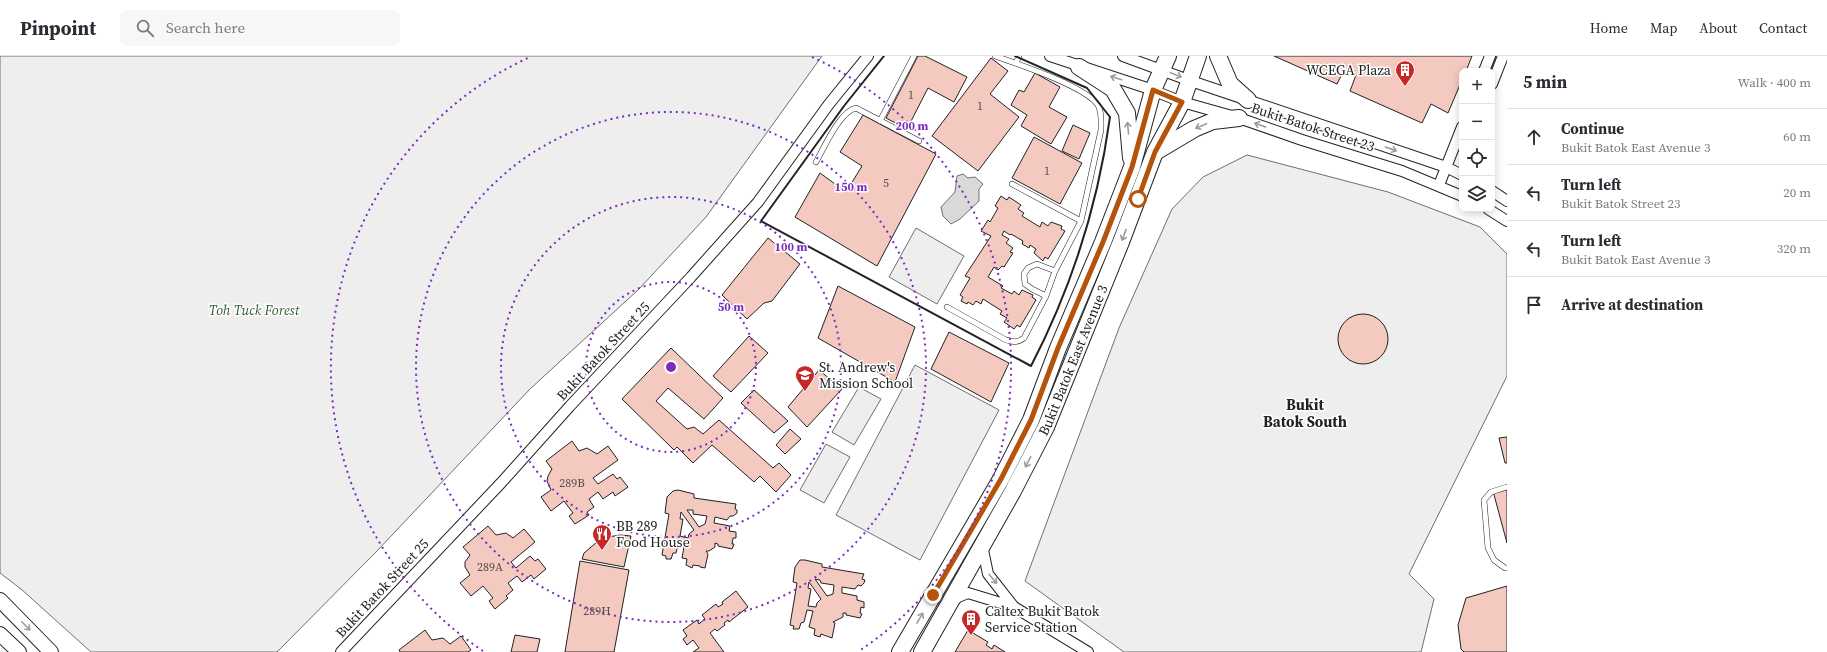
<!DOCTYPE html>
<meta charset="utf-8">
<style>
body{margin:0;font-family:"Source Serif 4",serif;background:#f7f7f7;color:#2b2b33}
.controls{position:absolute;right:12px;top:12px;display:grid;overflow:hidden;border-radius:8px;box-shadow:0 2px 10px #0003}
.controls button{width:36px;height:36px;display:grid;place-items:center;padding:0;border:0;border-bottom:1px solid #e1e1e2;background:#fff;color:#2b2b33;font:20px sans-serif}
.stop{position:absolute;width:12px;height:12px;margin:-9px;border:3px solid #b45309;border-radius:50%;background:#fff}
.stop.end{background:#b45309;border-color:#fff;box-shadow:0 1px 4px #0008}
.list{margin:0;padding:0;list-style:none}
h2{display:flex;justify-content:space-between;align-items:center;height:52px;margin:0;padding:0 16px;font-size:17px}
h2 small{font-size:13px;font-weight:400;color:#7c7c81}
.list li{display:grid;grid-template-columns:26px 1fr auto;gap:12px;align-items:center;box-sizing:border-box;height:56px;padding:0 16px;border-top:1px solid #e1e1e2}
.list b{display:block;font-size:15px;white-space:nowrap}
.list p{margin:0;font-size:13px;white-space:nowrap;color:#7c7c81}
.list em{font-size:13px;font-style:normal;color:#7c7c81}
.icon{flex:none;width:22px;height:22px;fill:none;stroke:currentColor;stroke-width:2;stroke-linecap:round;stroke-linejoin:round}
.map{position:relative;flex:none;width:1507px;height:596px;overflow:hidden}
header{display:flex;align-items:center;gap:24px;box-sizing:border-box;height:56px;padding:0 20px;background:#fff;border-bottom:1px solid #e1e1e2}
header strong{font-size:19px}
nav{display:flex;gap:22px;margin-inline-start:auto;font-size:14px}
.search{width:280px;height:36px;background:#f7f7f7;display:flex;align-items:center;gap:10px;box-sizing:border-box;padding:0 14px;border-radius:8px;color:#7c7c81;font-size:15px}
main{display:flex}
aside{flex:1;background:#fff}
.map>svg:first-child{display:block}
.green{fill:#eee;stroke:#6f6f6f}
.water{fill:#d9d9d9;stroke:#6f6f6f}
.building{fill:#f3c9c0;stroke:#222;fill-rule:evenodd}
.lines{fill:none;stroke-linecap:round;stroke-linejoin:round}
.lane-casing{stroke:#222;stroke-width:6}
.street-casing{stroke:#222;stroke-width:12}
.secondary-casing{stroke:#222;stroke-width:16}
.primary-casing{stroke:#222;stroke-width:18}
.lane{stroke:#fff;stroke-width:5}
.street{stroke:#fff;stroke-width:10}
.secondary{stroke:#fff;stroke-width:14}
.primary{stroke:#fff;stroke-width:16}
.wall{stroke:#222;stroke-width:2}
.oneway{stroke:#9c9c9c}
.route{stroke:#b45309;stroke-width:5}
.ring{fill:none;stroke:#7b2cbf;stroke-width:2;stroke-dasharray:2 4}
.labels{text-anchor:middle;stroke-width:3;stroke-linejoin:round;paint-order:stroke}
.number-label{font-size:12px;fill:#564c4a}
.poi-label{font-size:14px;fill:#222;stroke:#fff;text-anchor:start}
.street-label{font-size:14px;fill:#222;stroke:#fff}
.park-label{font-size:14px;font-style:italic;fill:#2f5e38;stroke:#fff}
.neighbourhood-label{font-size:15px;font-weight:bold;fill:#222;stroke:#fff}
.centre{fill:#7b2cbf;stroke:#fff;stroke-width:2}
.ring-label{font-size:12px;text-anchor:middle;font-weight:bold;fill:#7b2cbf;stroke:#fff;stroke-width:3;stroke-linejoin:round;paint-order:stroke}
</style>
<header>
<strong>Pinpoint</strong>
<div class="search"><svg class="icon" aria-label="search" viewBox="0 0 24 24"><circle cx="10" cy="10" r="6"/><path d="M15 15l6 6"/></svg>Search here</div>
<nav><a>Home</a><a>Map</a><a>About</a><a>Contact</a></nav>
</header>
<main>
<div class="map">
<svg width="1507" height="596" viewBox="0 0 1507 596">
<rect width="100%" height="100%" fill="#fff"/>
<!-- green -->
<path class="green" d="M0,0h822l-116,161 -68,73 -108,99 -154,163 -99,100h-186l-70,-63 -21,-16z
M1247,99l141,37 92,35 27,27v122l-98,198 25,25 -13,53h-297l-99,-71 94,-253 53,-119 31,-32z
M916,172l48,28 -27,48 -48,-27z
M915,309l84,45 -79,150 -84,-45z
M859,331l22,12 -27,46 -22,-13z
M826,388l24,13 -26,46 -24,-13z"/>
<!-- water -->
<path class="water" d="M963,118l5,4 7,-1 8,7 -4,5v12l-19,18 -9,5 -8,-8 -2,-9 14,-15 2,-16z"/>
<!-- building -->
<path class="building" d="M918,0h7l42,21 -13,25 -26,-14 -21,41 -21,-11z
M1274,0h198l-6,15h-4v9l-14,33 -17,-9 -9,19 -72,-32 6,-16 -12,-5 -7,14z
M991,2l17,13 -18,23 29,23 -41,54 -46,-35z
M1035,17l25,14 -11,20 18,10 -16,27 -30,-18 6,-11 -16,-10 8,-15 5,2z
M863,59l73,39 -59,112 -82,-49 25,-44 26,19 16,-26 -22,-14z
M1073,69l17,8 -11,26 -17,-8z
M1034,81l48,26 -22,41 -48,-26z
M1001,140l6,4 2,-3 12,8 -3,4 6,4 -2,3 18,11 2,-5 6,4 3,-4 11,4 -1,3 4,2 -17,28 -3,-2 -2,4 -9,-8 2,-4 -6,-4 -1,3 -7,-4 1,-3 -12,-7 -1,1 -6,-4 -2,4 7,4 -3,4 7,5 -3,4 3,1 -9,14 -2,-1 -4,4 -4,-3 -6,10 15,9 -2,2 11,6 2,-3 5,4 3,-5 11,5 -1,2 4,3 -16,27 -3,-2 -3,4 -10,-7 3,-4 -7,-4 2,-3 -19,-12 -2,5 -5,-3 -3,4 -5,-3 -1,2 -6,-3 2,-4 -3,-2 10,-17 -5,-2 26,-40 -10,-5 7,-11 2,2 8,-14 -3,-2z
M768,182l32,26 -28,37 -8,2 -17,16 -25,-24z
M838,230l77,41 -20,55 -77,-44z
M1338 283a25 25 0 1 1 50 0a25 25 0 1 1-50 0Z
M949,276l60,31 -18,39 -60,-33z
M749,280l19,17 -37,39 -18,-16z
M671,292l52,50 -19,21 -36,-31 -12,13 31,28 7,-2 9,7 16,-14 54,48 6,-5 12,12 -15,17 -16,-16 -6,6 -42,-37 -19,18 -16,-16 -3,3 -52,-51z
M819,314l23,19 -35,38 -19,-20z
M754,334l34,31 -14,12 -33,-30z
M790,373l11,10 -16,15 -9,-9z
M1507,381v26h-2l-6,-25z
M572,385l7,10 8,-3 10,6 11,-8 10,14 -25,18 5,6 15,-10 4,5 3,-2 8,10 -13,9 -2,-4 -10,7 -5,-7 -9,7 5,8 -7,5 2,3 -14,9 -6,-8 4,-3 -9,-12 -13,10 -10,-14 10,-7 -4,-9 1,-5 4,-7 -6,-8z
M1507,432v55l-14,-52z
M678,434l16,4v4l42,6 -1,5 2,1v3l-4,3h-3l-3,4 -12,-3 -1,6 16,3 -1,5 7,1v6h-3l-1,6h2l-2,5 -14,-3v-2l-3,-1v4l-6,4h-3l2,3 -3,14 -5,-1v-1l-7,-1 -1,3 -6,-3 1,-6 -5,-1 3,-17h-6l-3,12h-3l-2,6h-5v-3l-4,-1 7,-41 -4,-1 2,-16 6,-6zM687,454h6v4l14,2 -2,8 -6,3zM681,456l13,18 -5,4 -1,4 -8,-2 3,-17h-3z
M488,470l8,9 10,-2 7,5 11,-9 11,13 -24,20 5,6 14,-12 5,5 3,-2 8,10 -12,10 -3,-4 -9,7 -5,-6 -9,7 5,7 -7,6 2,2 -13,11 -6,-8 4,-3 -10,-12 -12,10 -11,-13 10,-8 -5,-8v-5l5,-7 -7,-8z
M620,479l11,1 -7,31 -42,-8 2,-6 13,-11 11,-5z
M800,504h5l17,4v3l42,7 -2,5 3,1 -1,3 -3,3 -3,-1 -3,4 -13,-2v6l15,3v4l7,2v6l-3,-1 -1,6 2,1 -2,4 -14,-3v-2h-3v4l-10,5 2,1 -3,15 -11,-4 -1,3 -6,-2 1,-6 -6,-2 4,-16 -6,-1 -3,12 -3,1 -2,6h-6l1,-3 -4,-1 7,-42 -4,-1 2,-15zM815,523l5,1 1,3 13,2 -1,9 -6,2zM809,526l12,17 -4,4 -1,4 -8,-1 3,-17 -3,-1z
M580,505l49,9 -15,82h-49z
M1507,530v66h-43l-3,-3 -3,-24 8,-27z
M736,535l12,16 -19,15 -1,-2 -4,3 1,2 -8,6 -2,-2 -5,4 14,19h-31l6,-4 -6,-8 -6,5 -4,-6 4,-3 -4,-6 14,-10 2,4 6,-5 -3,-4 14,-11 2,3 5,-3 -1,-2z
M425,574l7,10 11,-2 7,6 11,-8 10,14 -3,2h-68l-1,-2z
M968,574l20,12 -2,3 6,4 2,-4 11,7h-50z
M515,579l25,4 -3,13h-26z"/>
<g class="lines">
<!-- lane casing -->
<g class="lane-casing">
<path id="lane" d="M1016,7l3,-7
M880,65l34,-65
M816,106c8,-14 24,-51 40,-54l63,33
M1012,128l69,37
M1046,240l-14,-7 -7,-5 -1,-10 4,-6 9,-4 18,7
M947,251l59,33c8,2 11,3 18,-2l22,-42 9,-25 26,-50 20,-91c0,-8 1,-18 -3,-25 -13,-19 -80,-41 -103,-49
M1507,431l-16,5 -7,8 4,48 6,12 11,8h2"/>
</g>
<!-- street casing -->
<g class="street-casing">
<path id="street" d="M1050,0l97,32 35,14 57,16 63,22 100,31 60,25
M1123,0l68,25 255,86 16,8
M1484,15l6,-15
M1492,28l11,-28
M1439,129l23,-58
M1492,135l15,10
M1488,153l19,12
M982,489l6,29 26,33
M953,545l5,-4 10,-4 46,14 74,45
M341,596l160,-169 69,-77 121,-129 67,-75 71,-98 39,-48"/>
</g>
<!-- secondary casing -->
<g class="secondary-casing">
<path id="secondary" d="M0,544l51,52
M0,578l19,18"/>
</g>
<!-- primary casing -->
<g class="primary-casing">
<g id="primary">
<path d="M1218,0l12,28 18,16"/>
<path d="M1079,11l34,22 14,24 4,45"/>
<path d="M1157,95l37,-22 19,-8 26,-3"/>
<path d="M900,596l101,-173 30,-59 27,-72 45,-106 29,-75 21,-77 15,-34"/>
<path id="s1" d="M922,596l91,-161 33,-64 75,-185 34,-90 27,-50 16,-46"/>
</g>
</g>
<!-- lane -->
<use href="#lane" class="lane"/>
<!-- street -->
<use href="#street" class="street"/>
<!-- secondary -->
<use href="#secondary" class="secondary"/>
<!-- primary -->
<use href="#primary" class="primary"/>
<!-- wall -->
<path class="wall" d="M884,0l-40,50 -83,115 270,145c41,-79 67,-161 79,-249l-23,-29 -72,-32"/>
</g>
<!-- one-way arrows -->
<defs><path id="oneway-shaft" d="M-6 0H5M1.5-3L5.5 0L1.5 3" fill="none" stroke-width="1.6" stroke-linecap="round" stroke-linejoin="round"/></defs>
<g class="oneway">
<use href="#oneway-shaft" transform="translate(1176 19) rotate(22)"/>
<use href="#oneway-shaft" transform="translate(1116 22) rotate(-163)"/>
<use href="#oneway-shaft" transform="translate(1260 69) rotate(-161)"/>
<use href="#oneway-shaft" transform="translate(1201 70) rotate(157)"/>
<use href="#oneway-shaft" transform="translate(1128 72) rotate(-95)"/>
<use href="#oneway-shaft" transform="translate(1391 93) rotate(19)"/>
<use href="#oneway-shaft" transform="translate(1124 179) rotate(111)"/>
<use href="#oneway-shaft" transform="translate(1028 406) rotate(117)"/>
<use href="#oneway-shaft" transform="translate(993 523) rotate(50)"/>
<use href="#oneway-shaft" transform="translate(920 562) rotate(-60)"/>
<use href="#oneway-shaft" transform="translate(26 570) rotate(45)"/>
</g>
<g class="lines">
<!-- route -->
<path class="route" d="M933,539l68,-116 30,-59 27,-72 45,-106 29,-75 21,-77 29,12 -27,50 -17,47"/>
</g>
<!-- distance rings -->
<g class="ring">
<circle cx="671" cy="311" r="85"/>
<circle cx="671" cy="311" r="170"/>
<circle cx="671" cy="311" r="255"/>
<path d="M483 595A341 341 0 0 1 530 1M812 1A341 341 0 0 1 859 595"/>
</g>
<!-- icons -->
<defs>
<g id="building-pin" transform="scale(1)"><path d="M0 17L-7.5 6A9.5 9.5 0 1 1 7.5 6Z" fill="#c62828" stroke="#fff"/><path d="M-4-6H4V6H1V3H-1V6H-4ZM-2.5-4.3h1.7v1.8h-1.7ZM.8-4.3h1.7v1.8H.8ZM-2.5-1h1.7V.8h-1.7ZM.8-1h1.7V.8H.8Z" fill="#fff"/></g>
<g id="school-pin" transform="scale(1)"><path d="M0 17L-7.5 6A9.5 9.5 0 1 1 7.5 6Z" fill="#c62828" stroke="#fff"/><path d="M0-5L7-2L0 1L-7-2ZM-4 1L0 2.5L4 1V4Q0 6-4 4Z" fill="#fff"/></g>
<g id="restaurant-pin" transform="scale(1)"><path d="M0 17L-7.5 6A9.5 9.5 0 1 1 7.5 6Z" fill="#c62828" stroke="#fff"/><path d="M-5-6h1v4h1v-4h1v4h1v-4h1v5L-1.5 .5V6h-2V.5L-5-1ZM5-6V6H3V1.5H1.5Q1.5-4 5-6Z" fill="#fff"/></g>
</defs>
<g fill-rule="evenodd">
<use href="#building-pin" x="1405" y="14"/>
<use href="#school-pin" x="805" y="319"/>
<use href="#restaurant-pin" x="602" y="478"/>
<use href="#building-pin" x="971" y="563"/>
</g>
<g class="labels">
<!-- number labels -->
<g class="number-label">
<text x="911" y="43">1</text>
<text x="980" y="54">1</text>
<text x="1047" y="119">1</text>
<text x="886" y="131">5</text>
<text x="572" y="431">289B</text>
<text x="490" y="515">289A</text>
<text x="597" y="559">289H</text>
</g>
<!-- poi labels -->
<g class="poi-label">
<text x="1391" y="19" text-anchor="end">WCEGA Plaza</text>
<text x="819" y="316">St. Andrew's<tspan x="819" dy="16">Mission School</tspan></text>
<text x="616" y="475">BB 289<tspan x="616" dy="16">Food House</tspan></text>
<text x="985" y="560">Caltex Bukit Batok<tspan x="985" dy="16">Service Station</tspan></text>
</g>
<!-- street labels -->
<g class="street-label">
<text transform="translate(1313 71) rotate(18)" y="5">Bukit Batok Street 23</text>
<text transform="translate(603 295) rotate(-47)" y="5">Bukit Batok Street 25</text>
<text dy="5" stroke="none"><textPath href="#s1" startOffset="329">Bukit Batok East Avenue 3</textPath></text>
<text transform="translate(382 532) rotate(-47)" y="5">Bukit Batok Street 25</text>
</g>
<!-- park labels -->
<g class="park-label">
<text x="254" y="259">Toh Tuck Forest</text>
</g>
<!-- neighbourhood labels -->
<g class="neighbourhood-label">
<text x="1305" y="354">Bukit<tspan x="1305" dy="17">Batok South</tspan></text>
</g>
</g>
<circle cx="671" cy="311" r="6" class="centre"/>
<g class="ring-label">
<text x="912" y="74">200 m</text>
<text x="851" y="135">150 m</text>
<text x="791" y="195">100 m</text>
<text x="731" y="255">50 m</text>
</g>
</svg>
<div class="controls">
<button>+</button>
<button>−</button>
<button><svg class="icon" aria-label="locate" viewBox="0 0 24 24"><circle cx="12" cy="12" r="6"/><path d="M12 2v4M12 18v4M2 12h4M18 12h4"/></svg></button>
<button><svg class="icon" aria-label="layers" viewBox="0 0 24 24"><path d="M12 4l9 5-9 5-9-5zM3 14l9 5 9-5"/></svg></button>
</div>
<div class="stop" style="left:1138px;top:143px"></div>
<div class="stop end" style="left:933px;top:539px"></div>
</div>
<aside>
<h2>5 min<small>Walk · 400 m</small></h2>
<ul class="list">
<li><svg class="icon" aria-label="ahead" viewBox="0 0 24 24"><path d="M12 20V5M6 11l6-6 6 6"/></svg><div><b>Continue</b><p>Bukit Batok East Avenue 3</p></div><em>60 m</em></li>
<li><svg class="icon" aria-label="left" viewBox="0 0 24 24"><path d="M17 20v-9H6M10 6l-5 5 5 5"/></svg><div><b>Turn left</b><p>Bukit Batok Street 23</p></div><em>20 m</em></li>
<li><svg class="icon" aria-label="left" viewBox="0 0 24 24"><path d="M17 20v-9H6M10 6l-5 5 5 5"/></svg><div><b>Turn left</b><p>Bukit Batok East Avenue 3</p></div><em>320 m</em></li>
<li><svg class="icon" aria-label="arrive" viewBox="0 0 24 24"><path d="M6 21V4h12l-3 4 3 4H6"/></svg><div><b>Arrive at destination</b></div></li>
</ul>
</aside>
</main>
